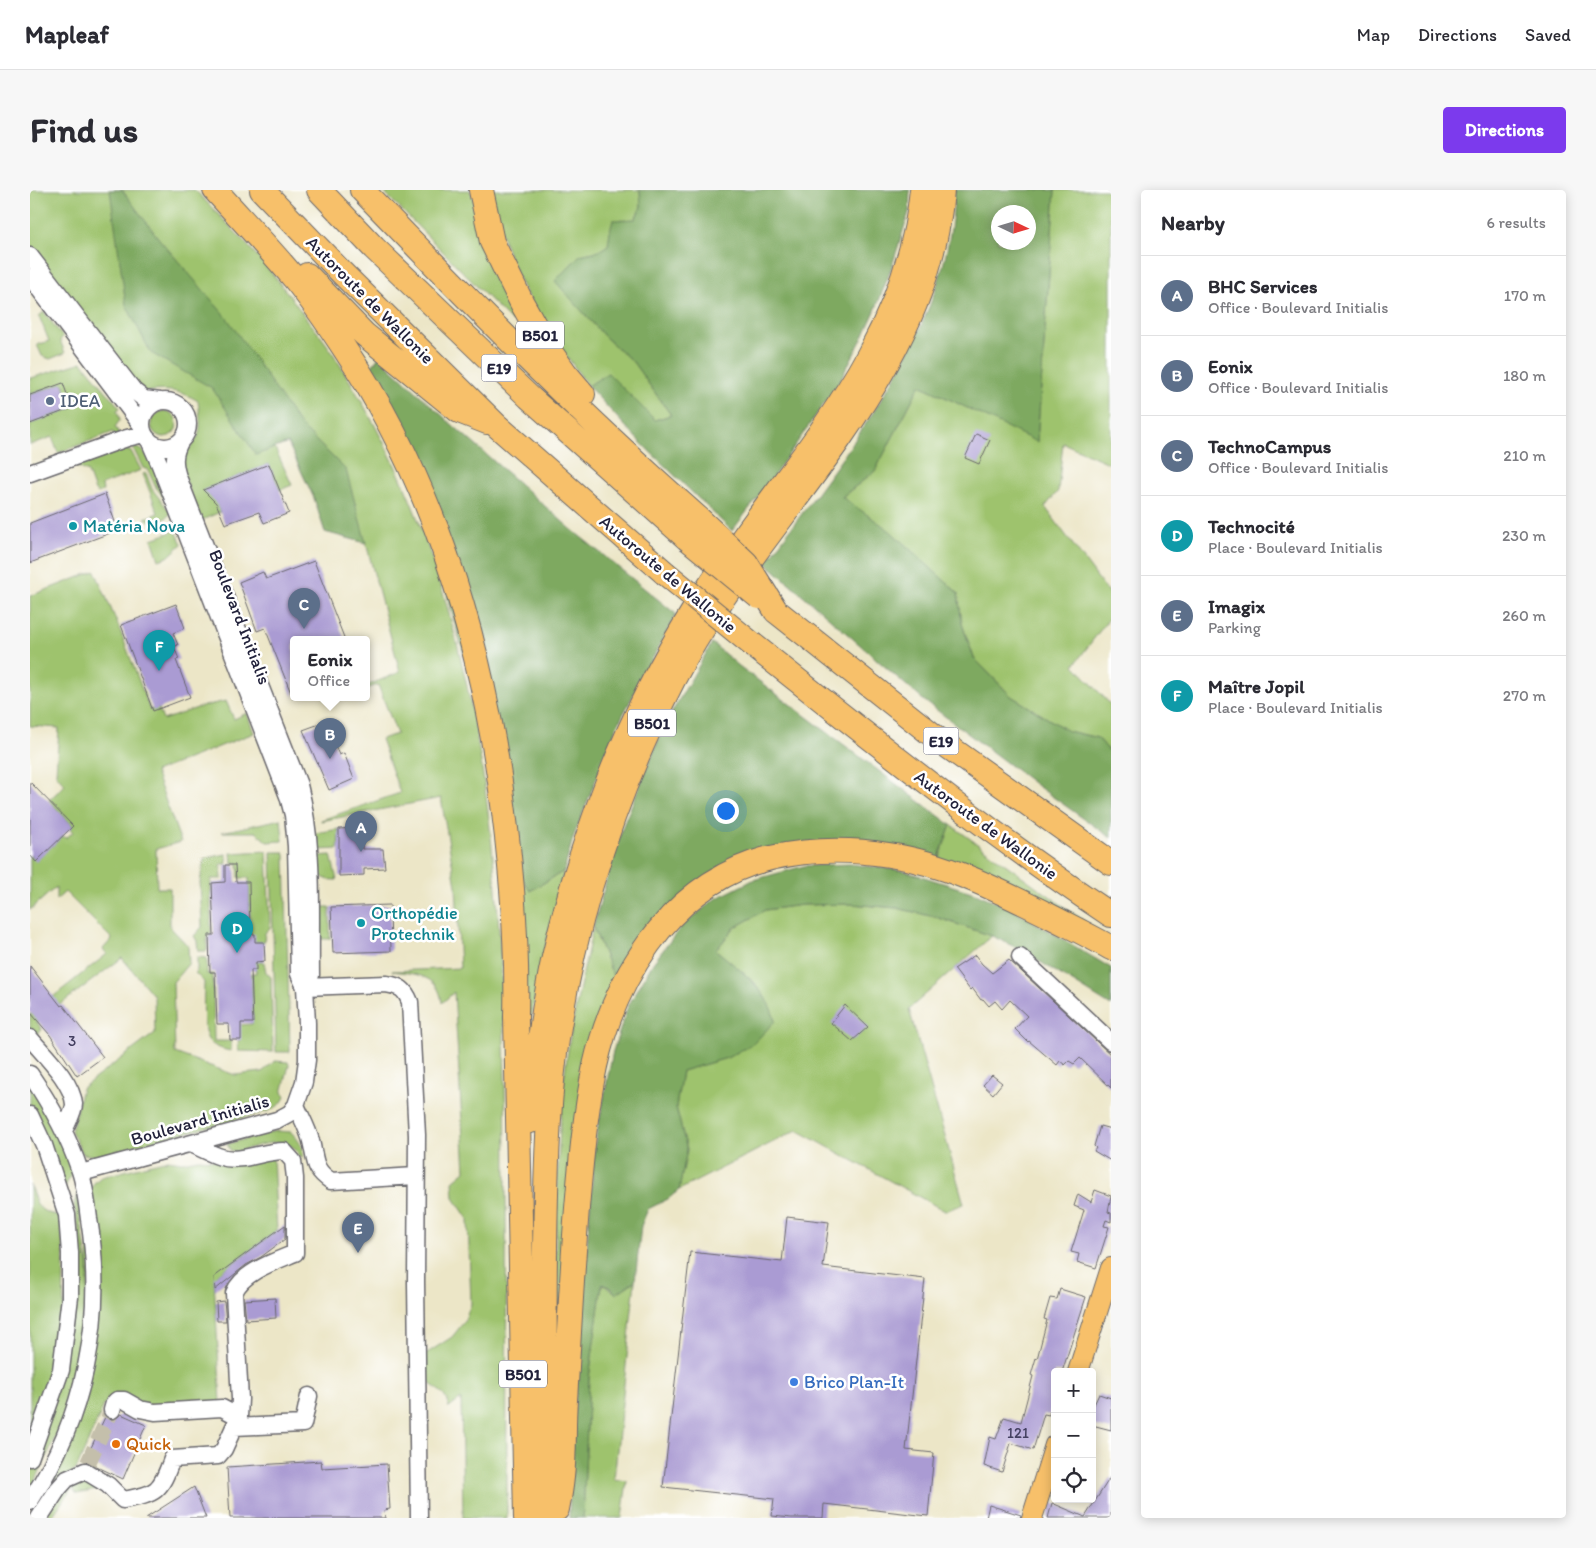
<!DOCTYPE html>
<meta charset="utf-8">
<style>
body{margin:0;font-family:Itim,sans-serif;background:#f7f7f7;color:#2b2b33}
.controls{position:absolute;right:15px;bottom:15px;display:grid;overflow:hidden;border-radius:5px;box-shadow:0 2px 12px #0003}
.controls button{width:45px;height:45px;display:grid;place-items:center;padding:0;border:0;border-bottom:1px solid #e1e1e2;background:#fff;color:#2b2b33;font:25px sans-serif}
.compass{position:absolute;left:961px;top:15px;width:45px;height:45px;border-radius:50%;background:#fff;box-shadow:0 2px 12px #0003;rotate:94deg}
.you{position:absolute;left:695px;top:620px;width:18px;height:18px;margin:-12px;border:4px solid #fff;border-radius:50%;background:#1a73e8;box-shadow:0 0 0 8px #1a73e833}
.badge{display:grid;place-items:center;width:32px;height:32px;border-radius:50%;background:#7c3aed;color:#fff;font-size:16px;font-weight:700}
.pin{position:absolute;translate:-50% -41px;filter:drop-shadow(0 1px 2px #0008)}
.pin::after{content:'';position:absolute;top:26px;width:18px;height:15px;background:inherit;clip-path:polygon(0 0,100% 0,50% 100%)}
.popup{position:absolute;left:260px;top:446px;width:80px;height:65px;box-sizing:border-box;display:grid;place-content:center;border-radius:5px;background:#fff;filter:drop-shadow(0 1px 4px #0005);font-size:16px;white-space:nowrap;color:#7c7c81}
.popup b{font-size:19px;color:#2b2b33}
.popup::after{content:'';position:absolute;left:50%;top:100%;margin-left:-10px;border:10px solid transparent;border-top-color:#fff}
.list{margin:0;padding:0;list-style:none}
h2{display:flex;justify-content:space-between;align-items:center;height:65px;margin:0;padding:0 20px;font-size:21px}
h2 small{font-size:16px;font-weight:400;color:#7c7c81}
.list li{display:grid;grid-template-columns:32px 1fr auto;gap:15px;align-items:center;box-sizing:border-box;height:80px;padding:0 20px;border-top:1px solid #e1e1e2}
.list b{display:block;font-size:19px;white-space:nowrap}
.list p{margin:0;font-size:16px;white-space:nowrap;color:#7c7c81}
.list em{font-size:16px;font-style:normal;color:#7c7c81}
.icon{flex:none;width:28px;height:28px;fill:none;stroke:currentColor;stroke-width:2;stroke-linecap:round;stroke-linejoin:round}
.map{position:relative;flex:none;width:1081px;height:1328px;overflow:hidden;border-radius:5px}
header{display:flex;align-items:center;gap:30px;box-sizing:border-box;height:70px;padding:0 25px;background:#fff;border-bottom:1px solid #e1e1e2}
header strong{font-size:24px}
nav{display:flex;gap:28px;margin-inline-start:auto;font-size:18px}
.intro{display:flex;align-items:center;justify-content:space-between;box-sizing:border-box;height:120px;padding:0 30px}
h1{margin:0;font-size:35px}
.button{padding:12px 22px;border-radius:5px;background:#7c3aed;color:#fff;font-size:18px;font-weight:700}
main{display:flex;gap:30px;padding:0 30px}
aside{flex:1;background:#fff;border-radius:5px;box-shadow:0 2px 12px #0003}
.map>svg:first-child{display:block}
.green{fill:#9ec36d;stroke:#607254}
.forest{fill:#7ea960;stroke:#50664e;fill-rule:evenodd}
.building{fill:#aa9bd3}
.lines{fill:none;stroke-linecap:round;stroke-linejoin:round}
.minor-tunnel{stroke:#c4bfab;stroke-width:16;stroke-dasharray:16 8;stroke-linecap:butt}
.minor-casing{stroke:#69676c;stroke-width:19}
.major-casing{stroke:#69676c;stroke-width:22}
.highway-casing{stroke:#69676c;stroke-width:26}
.minor{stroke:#fff;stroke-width:16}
.major{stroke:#f7c06b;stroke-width:20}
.highway{stroke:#f7c06b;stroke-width:24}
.highway-bridge-casing{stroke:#69676c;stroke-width:26;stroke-linecap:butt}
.highway-bridge{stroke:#f7c06b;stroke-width:24}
.service-dot{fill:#5c6f8a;stroke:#fff;stroke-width:2}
.culture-dot{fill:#0f9aa8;stroke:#fff;stroke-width:2}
.shop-dot{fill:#3f7fe0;stroke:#fff;stroke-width:2}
.food-dot{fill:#e8710a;stroke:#fff;stroke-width:2}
.labels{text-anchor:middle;stroke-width:5;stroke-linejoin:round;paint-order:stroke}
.number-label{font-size:15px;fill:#444061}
.shield{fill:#fff;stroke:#646476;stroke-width:1}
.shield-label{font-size:16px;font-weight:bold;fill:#22223b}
.street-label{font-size:18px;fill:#22223b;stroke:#fff}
.service-label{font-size:18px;fill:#4e5e75;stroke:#fff;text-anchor:start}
.culture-label{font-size:18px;fill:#0d838f;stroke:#fff;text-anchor:start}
.shop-label{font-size:18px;fill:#366cbe;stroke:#fff;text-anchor:start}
.food-label{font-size:18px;fill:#c56008;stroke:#fff;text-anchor:start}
</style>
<header>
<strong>Mapleaf</strong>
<nav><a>Map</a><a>Directions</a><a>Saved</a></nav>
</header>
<div class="intro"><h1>Find us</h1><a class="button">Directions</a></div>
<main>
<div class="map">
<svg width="1081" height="1328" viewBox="0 0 1081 1328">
<rect width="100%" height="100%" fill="#fff"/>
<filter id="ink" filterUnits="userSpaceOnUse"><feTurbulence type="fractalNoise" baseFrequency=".02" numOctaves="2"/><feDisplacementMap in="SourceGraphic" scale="10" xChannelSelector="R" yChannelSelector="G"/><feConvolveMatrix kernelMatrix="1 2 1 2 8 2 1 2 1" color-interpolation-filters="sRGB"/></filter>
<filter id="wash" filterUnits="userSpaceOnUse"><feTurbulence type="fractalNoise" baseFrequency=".0096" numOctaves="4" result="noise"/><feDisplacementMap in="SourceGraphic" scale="20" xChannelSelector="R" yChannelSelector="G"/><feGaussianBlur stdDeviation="1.12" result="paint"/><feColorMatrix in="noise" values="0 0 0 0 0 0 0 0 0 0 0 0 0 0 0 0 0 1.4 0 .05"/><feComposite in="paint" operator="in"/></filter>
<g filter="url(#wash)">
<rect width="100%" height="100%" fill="#ece6c7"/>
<!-- green -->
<path class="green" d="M0,0h165c21,22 43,44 63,67 17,19 33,40 48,61 9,11 18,22 26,34 30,48 58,98 79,150 88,216 94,453 95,683 0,111 1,222 1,333h-44l-2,-119 -12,9c-2,-14 -12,-19 -23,-27l-2,-11v-15l28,-18 12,-15 7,-18 -3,-85 -14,-21 -1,-17 12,-10 -11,-179 -12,11c-3,-29 -27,-29 -50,-32l68,-3 -4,-82 -15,-88 -120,23v-1l79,-27 -19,-54 16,-5 -19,-49 -12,4v-3l34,-14 -34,-129 -41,-11 -11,-34 -26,-55 -13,5 17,37 -12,5 -11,-26 -65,26 13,14 3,8 -20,9 -21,-61c23,-24 23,-26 19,-59 -18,-11 -32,-12 -54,-9l-12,-8 -102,-139z
M352,0h88l48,129 -7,2z
M461,0h149l1,17 -6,12 -25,12 -1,14 -10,6 -19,4 -12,39 37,43 28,25 38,53 -16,5 -47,-47 -20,13c-25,-36 -53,-71 -71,-111 -13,-27 -19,-56 -26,-85z
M1025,0h56v274l-48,-21 -5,48 -13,16 66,89v20l-37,49 37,40v48l-13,-15 -30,-7 -57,-35 -37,-38 -12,-34 -4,-31 -116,-96 33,-26 45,-86 117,56z
M14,122l19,25 -3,3 5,13 -15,6 -8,-3 -5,-11 12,-4 -10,-25z
M52,172l38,46 -3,2 3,10 -5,7 5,7 -5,2 -2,-4 -55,21 -6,-16 -22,8v-21l42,-16 -9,-25 -33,12v-18l1,1z
M121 234a13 13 0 1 1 26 0a13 13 0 1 1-26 0Z
M96,255l3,7 2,-1 10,19 -39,15 1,6 -5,2 -3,-2 -7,-19 -13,-6 -1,-2z
M104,257l8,3 10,10 19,48 -16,-22 -7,-16 -5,-2 -9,-18z
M116,283l6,16 19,24 -5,5 -13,5 -8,-5 13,-5 -15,-39z
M144,341h2l6,13 -14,13 -9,3 -7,-21z
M65,381l23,54 32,85 8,-4 5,14 37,-13 26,-6 8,18 13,-6 7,20 -99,39 26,70 -25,7 1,39h13v39l18,19 1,17 -16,19 2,71 60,22 27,-3 13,-11 13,1 1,3 -7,28 3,3c-2,8 -9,11 -16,15l-173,45 -13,-2 -12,-23 11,-43 73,-55 -1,-37 -32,-38 -85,64 5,8 -6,4 -6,-7v-12l77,-61 -4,-5 9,-10 -47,-47 -9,8v-13l-26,23v-55l6,6 27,-25 3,2 7,-6 -3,-3 3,-3 -24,-26 16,-15 -9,-11 3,-46 -29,-2v-130z
M251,629l2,22 -16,1 -11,-10h-34z
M921,635l143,103 -155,-69z
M309,639l-1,20 -21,1 -1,-17z
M237,661l3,77 -5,5 -1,9h-9l-5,-8 -1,-56h-10l-1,-15h-6l-1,-10z
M241,662h13l1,3 5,197h-14z
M196,664l1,10h-6l1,15h-11v57h-4v15h-9l-1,-10 -3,-5 8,-9 -2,-45 4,-22 2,-2z
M301,665l6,25c-20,0 -19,-7 -20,-24z
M534,681l-16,64 -19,91h-3l-7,-153 11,18z
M821,714l46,4 42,10 53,18 -83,73 55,195 -19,7 -148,-81 -118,60 8,-41 -11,-42 6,-36 45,-13 27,-15 2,-59 -40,-34 18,-22 31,-18 37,-5z
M290,717h10v32h-9z
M563,737l22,53 -58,420c-2,-99 -3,-199 5,-298 4,-59 19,-118 31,-175z
M167,767l10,1v16h6l1,67h17v10c-7,-1 -17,-4 -22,-10 -8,-9 -5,-46 -5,-59l-9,-9 2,-3z
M225,772h9l2,10 5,5 2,75 -35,-1 1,-26 13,-1v-51h4z
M0,892l44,87 -9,18 -35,-80z
M246,941l15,1c7,7 13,15 12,25h-3c-11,-26 -44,-10 -64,-5l-6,-2 -3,-6z
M243,968l4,73 -60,44 -3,4 7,125 -70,5 -36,-10 -11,6 -28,65 -26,17v-5l33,-87 8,-204 3,-8 7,-6 67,-17 14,2 16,-3 16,1z
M0,995c7,20 7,27 30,31l4,38 -1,83 -33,112z
M47,1003l14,94 -16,107 -45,99v-26l14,-31 30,-188 5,-17 -5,-26z
M605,1091l-21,198 13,2 -5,37h-39l6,-140 13,-94 14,9z
M55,1289l12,11 -20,4 -5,-6 -21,30h-6l18,-29z"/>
<!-- forest -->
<path class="forest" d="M80,0h12l38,50 67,78 73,107 46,45 20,73 -41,-11 -11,-34 -26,-55 -32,12 -44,-67 -61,-35 -25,-48z
M610,0h270l-1,22 -18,57 -16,42 -11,24 -26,49 -70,100 -36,47 -93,-90 -51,-55 20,-13 47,47 16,-5 -38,-53 -28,-25 -50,-56 25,-26 19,-4 9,-6 2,-14 3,-11 22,-1 6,-12z
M924,0h101l-18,252 -117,-57 -45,86 -33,26 47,33 69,63 4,31 12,34 37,38 57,35 30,7 13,15v85l-75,-53 -114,-86 -156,-136c76,-107 187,-235 188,-373zM968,22h30v30h-30z
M349,167l68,63 124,109 105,85 -59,112 -44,112 -9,33 -34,20 -11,-18 -2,-24 -118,-430 -28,-52z
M682,453l27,23 212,159 -13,34 -182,-4 -141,125 -22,-53 15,-52 15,-49 42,-102z
M820,674l55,7 73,23 36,16 97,58v38l-90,-56 -29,-14 -53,-18 -42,-10 -46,-4 -49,1 -37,5 -31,18 -18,22c25,21 51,38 59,71l-21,22 -27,15 -45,13 -6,36 11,43 -8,40 -11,9 -20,10 -7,17 -6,55 -19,13 -5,-6 -9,-4 -13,94 -6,140h-14l3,-76 23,-299 18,-92 15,-45 25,-43 28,-36 34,-28 38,-19 51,-14z"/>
<g id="blocks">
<!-- building -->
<path class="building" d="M33,193l9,25 -42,16v-29z
M946,244l14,6 -11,24 -14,-6z
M239,274l20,49 -25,10 -5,-11 -34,12 -9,-21 -13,-13z
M75,304l13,36 -88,33v-40z
M284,371l31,79h-51l-1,58 -28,-70 -8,3 -18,-49 24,-10 3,7z
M146,414l9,24 -12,5 5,12 -4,2 5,12 -3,1 14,37 -37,14 -32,-86z
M295,532l14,33 5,-2 10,26 -25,11 -26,-60z
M0,592l43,44 -37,36 -6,-7z
M326,638l1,13 5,1v7h21l2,19 -21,1v6l-25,1v-47z
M195,675h10l1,17h13l1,52h5v8h9l1,19 -9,1v8h-5l2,53h-12v17h-11l-1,-16h-12l-2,-52h-5l-1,-37h5l-2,-52 13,-1z
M360,715l1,46 -58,2 -2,-46z
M945,765l7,9 10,9 17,-13 102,95v33l-31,-30 -6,6 -5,-3 -4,4 -5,-4 -3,4 -28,-24 -1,1 -13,-13 12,-13 -17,-16 -8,9 -7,-8 -6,5 -6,-7 -2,1 -9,-12 -2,2 -16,-21z
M0,776l31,40 2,-1 40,52 -26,19 -27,-41 -20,-23z
M815,815l23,22 -16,14 -21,-18z
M962,885l10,8 -9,11 -10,-9z
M1070,936l11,3v32l-17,-10 2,-3 -2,-2z
M1065,1000l16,6 -3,16 3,1v9l-5,-2 -2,6 5,1 -13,41 -19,-6 2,-8 -8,-2 13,-42 -10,-4 4,-12 13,8z
M757,1027l42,5 -6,45 102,12 -19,171 28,3 -6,63 -104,-12 -1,14h-32l-19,-2 2,-17 -111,-12 27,-235 92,10z
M255,1035v14l-24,18 -15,8 -31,25 -1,-13z
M1030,1099l26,8 -24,75h-7v23l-6,20 -5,-1 -11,36 -22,-7 -9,29 -18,-6 6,-29 6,2 8,-22 17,5 12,-46 -2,-1 5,-17 1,1 10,-39 -3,-1 6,-21 7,1z
M245,1108l1,20 -30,2 -2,-20z
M194,1111l2,20h-9l-1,-19z
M1069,1204l12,4v32l-19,-5v-16z
M91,1224l25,11 -23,54 -38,-18 20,-44 9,3z
M291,1271l1,7 65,-4 3,45 -6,1 1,8h-155l-3,-51z
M1081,1286v42h-63l4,-15 33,14z
M164,1297l12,31h-60z
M959,1315l32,10 -1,3h-34z"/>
</g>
</g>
<g filter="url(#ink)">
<use href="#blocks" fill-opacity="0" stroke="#69676c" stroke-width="1"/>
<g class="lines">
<!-- minor-tunnel -->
<path class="minor-tunnel" d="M58,1273l24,-53"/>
<!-- minor casing -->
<g class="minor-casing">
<path id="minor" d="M0,66l104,135 10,8 16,2
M0,87l112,149
M112 234a23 23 0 1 1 46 0a23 23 0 1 1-46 0Z
M150,252c-7,13 -6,22 -2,35l121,308c16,61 11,127 12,190l-6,12
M0,283l97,-35 17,-4
M990,767l91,85
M275,797l81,-3c14,2 19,5 24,18l7,133 -1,147 3,236
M0,848c14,17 42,43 44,66 0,8 -7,19 -10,27
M0,884c21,31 38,61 50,97 5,15 7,32 9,48 16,98 -4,199 -59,282
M266,915c5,12 12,24 15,36 5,20 2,28 20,40l85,-5
M0,925l14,30 23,70 3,38v44l-9,73 -31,88
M161,954c10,4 20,10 30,13 20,6 42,-6 63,-6l9,10 2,17v75c-19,8 -53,19 -61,40l6,106 -1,18 -5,10
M51,983l196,-53 13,-7 6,-8 8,-23 3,-22v-37l-2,-36 -6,-13 -3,-128 -3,-31 -5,-19 -128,-331 -11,-25
M82,1220l2,-7 3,-3h7l16,9 15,3 67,-4 17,9
M9,1328l19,-29 9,-10 18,-8 23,14 15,15c34,-6 37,-8 49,-41l46,-3 6,-7 10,-22 69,-3 6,-28"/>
</g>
<!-- major casing -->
<g class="major-casing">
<path id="major" d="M1048,1182l33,-104
M1002,1328l23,-73"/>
</g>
<!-- highway casing -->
<g class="highway-casing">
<path id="highway" d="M185,0c26,29 54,58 79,88 18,22 35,47 50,70 88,132 133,279 156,434 11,78 18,157 16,235l10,501
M232,0l81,84 153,151 169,148
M289,0l55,58 155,149 158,141
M332,0c109,113 219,225 337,329
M451,0l11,52 30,61 24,43 20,28 17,20
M277,85l57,59 95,77 28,11
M746,421l163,129 172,123
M723,455c117,93 234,187 358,270
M501,931c5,-55 11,-110 23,-164 28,-122 73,-240 140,-347 86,-139 211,-248 228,-420
M527,1319c2,-10 4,-21 5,-32 3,-26 1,-52 3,-77 4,-64 7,-128 12,-192 4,-47 8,-95 18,-142 19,-85 71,-173 158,-203 43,-14 92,-15 136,-8 56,8 109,35 159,60 21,11 42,21 63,33
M516,1328c-1,-91 -2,-181 -1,-272 1,-64 2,-129 10,-193 18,-131 58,-256 118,-373 85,-164 255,-296 269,-490"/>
</g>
<!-- minor -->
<use href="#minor" class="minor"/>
<!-- major -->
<use href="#major" class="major"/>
<!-- highway -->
<use href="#highway" class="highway"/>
<!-- highway-bridge casing -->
<g class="highway-bridge-casing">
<path id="highway-bridge" d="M669,329l47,44 30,48
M657,348l72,59
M635,383l88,72"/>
</g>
<!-- highway-bridge -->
<use href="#highway-bridge" class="highway-bridge"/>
</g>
</g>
<!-- markers -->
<circle class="service-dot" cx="20" cy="211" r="5"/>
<g class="culture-dot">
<circle cx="43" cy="336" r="5"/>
<circle cx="331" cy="733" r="5"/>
</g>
<circle class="shop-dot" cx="764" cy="1192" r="5"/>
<circle class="food-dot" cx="86" cy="1254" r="5"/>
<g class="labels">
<!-- number labels -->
<g class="number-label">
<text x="42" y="856">3</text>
<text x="988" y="1248">121</text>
</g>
<!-- shield labels -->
<g class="shield">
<rect x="486" y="131.5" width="48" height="27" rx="4"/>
<rect x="451.5" y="164.5" width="35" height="27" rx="4"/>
<rect x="598" y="519.5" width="48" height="27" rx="4"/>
<rect x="893.5" y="537.5" width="35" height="27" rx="4"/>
<rect x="469" y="1170.5" width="48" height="27" rx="4"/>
</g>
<g class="shield-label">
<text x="510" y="151">B501</text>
<text x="469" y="184">E19</text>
<text x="622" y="539">B501</text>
<text x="911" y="557">E19</text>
<text x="493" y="1190">B501</text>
</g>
<!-- street labels -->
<g class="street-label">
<text transform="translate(340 110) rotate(45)" y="6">Autoroute de Wallonie</text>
<text transform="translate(638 384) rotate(40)" y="6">Autoroute de Wallonie</text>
<text transform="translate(210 427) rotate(69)" y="6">Boulevard Initialis</text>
<text transform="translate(956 635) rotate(36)" y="6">Autoroute de Wallonie</text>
<text transform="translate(170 930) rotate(-16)" y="6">Boulevard Initialis</text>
</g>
<!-- service labels -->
<g class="service-label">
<text x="30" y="217">IDEA</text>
</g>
<!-- culture labels -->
<g class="culture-label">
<text x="53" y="342">Matéria Nova</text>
<text x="341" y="729">Orthopédie<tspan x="341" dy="21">Protechnik</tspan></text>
</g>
<!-- shop labels -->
<g class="shop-label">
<text x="774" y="1198">Brico Plan-It</text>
</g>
<!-- food labels -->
<g class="food-label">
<text x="96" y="1260">Quick</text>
</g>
</g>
</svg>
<div class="controls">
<button>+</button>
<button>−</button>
<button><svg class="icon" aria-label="locate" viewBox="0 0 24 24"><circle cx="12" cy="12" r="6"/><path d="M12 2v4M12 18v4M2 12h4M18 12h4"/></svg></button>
</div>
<svg class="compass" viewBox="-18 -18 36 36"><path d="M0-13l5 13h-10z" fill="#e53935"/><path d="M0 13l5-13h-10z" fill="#7c7c81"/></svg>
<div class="you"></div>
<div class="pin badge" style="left:331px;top:662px;background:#5c6f8a">A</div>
<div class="pin badge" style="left:300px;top:569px;background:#5c6f8a">B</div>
<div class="popup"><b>Eonix</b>Office</div>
<div class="pin badge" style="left:274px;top:439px;background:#5c6f8a">C</div>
<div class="pin badge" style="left:207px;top:763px;background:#0f9aa8">D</div>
<div class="pin badge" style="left:328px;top:1063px;background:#5c6f8a">E</div>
<div class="pin badge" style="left:129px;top:481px;background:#0f9aa8">F</div>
</div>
<aside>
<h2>Nearby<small>6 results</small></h2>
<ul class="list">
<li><span class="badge" style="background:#5c6f8a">A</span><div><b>BHC Services</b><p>Office · Boulevard Initialis</p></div><em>170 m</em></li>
<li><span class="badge" style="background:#5c6f8a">B</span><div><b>Eonix</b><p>Office · Boulevard Initialis</p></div><em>180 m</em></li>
<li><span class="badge" style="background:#5c6f8a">C</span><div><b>TechnoCampus</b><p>Office · Boulevard Initialis</p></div><em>210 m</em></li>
<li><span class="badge" style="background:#0f9aa8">D</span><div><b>Technocité</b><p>Place · Boulevard Initialis</p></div><em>230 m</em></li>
<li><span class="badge" style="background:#5c6f8a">E</span><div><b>Imagix</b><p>Parking</p></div><em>260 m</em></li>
<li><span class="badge" style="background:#0f9aa8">F</span><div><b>Maître Jopil</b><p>Place · Boulevard Initialis</p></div><em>270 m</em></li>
</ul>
</aside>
</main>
